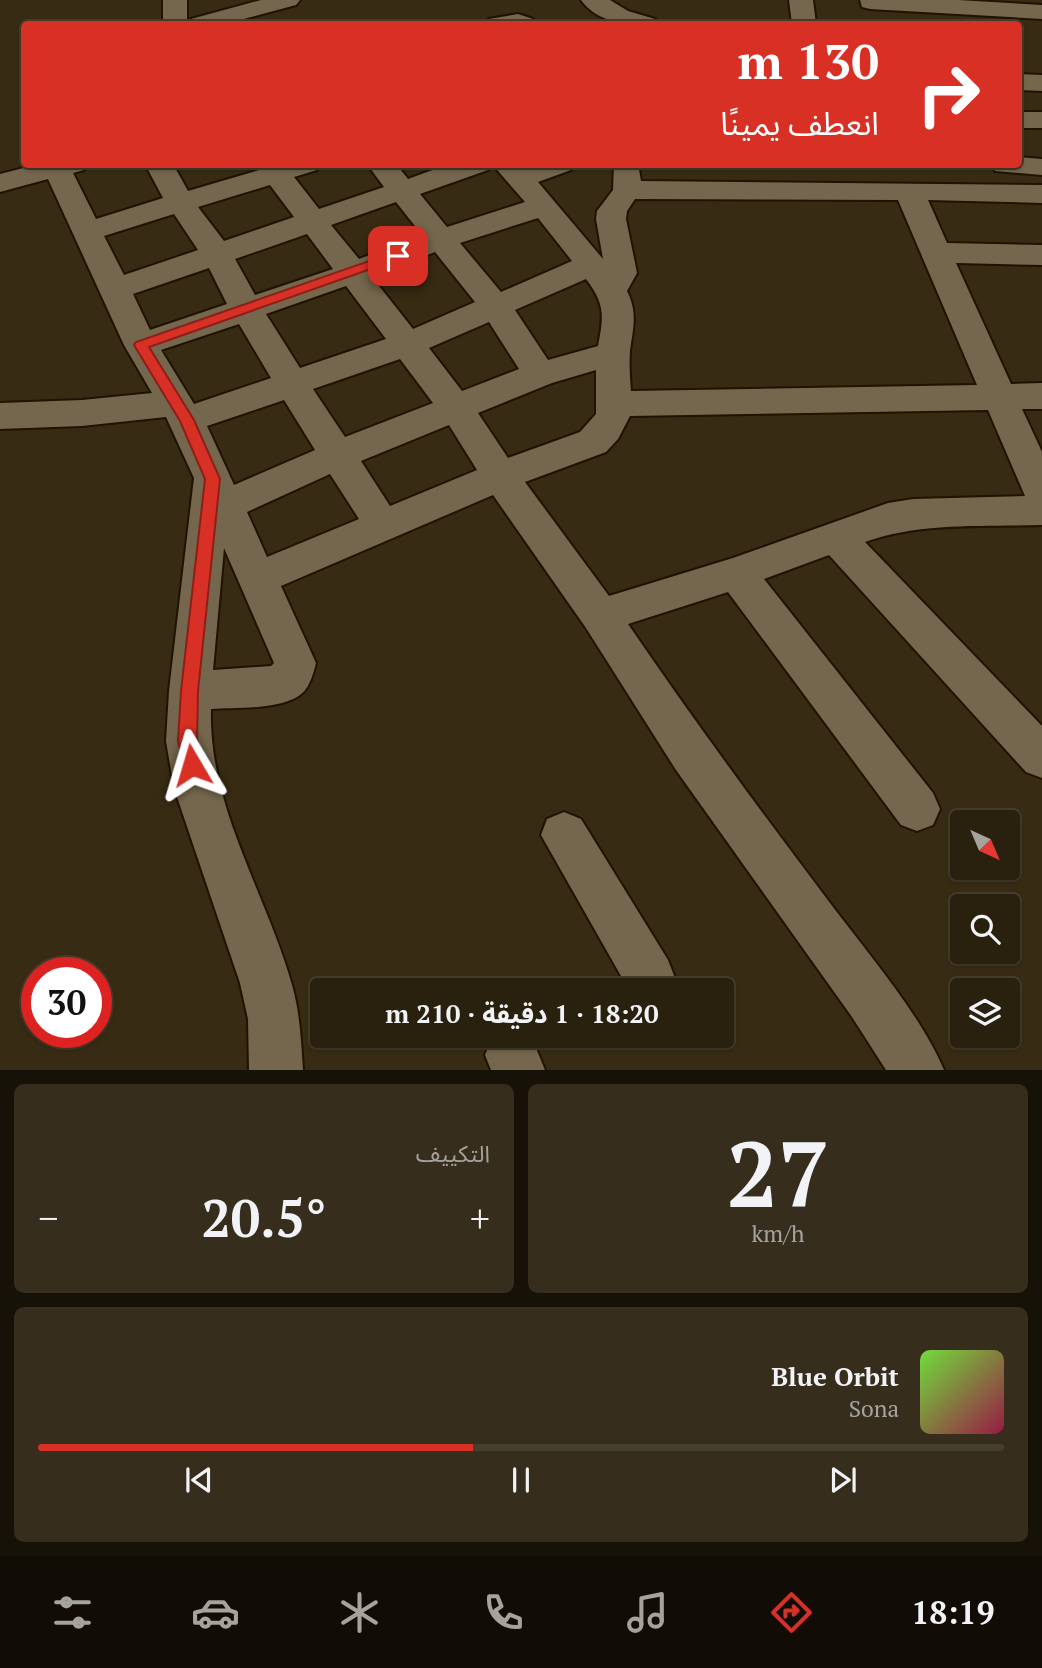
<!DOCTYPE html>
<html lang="ar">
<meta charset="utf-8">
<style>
body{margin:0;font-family:"PT Serif","Noto Sans Arabic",serif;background:#362d1c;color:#f1f3f6;direction:rtl;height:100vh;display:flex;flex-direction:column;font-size:26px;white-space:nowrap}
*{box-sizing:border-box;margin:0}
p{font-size:23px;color:#a5a39e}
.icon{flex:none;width:38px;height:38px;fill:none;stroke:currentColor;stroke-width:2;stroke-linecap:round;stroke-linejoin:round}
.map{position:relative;height:1070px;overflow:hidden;direction:ltr}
.panel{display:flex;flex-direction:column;gap:14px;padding:14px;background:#171208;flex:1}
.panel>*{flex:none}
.banner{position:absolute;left:21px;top:21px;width:1001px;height:147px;border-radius:7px;box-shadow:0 2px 5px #0004,0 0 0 2px #463e2e;direction:rtl;background:#d93025;color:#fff;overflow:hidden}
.needle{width:46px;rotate:136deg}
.tools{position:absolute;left:950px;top:810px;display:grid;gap:14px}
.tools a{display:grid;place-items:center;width:70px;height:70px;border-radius:7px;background:#2a200e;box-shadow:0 2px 5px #0004,0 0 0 2px #463e2e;font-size:35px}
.speed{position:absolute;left:21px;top:957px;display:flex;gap:14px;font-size:35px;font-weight:700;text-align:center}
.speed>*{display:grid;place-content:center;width:91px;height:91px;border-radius:50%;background:#2a200e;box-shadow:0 2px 5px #0004,0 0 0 2px #463e2e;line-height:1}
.speed .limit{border:10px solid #d22;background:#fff;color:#111}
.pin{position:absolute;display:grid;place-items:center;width:60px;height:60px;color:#fff;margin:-30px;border-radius:14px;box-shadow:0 4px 10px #0006}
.me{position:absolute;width:77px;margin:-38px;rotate:353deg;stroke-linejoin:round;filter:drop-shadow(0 0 5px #0008)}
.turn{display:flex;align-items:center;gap:24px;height:147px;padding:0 28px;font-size:32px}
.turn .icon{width:91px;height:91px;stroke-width:2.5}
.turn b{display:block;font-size:49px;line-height:60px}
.big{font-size:52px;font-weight:700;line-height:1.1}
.panel .card{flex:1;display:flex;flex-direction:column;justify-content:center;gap:10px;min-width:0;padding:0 24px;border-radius:10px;background:#362d1c}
.panel .dial{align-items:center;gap:0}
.dial b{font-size:91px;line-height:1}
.song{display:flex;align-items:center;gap:21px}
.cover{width:84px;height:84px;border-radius:10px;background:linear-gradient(135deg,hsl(100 70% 55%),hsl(340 70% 35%))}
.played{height:7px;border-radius:4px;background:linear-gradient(90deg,#d93025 45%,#463e2e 45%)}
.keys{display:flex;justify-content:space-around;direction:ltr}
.heat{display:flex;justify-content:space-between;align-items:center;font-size:38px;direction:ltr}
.panel .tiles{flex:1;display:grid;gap:14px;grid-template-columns:1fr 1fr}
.card:last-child{grid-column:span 2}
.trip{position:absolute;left:310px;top:978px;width:424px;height:70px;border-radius:7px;background:#2a200e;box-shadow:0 2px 5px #0004,0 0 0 2px #463e2e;font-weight:700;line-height:70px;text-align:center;direction:rtl}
.tab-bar{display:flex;height:112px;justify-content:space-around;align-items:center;background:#110d06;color:#a5a39e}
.tab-bar .icon{width:49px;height:49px}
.tab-bar .active{color:#d93025}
.tab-bar b{font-size:32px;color:#f1f3f6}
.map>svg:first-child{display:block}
</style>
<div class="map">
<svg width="1042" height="1070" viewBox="0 0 1042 1070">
<rect width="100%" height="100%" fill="#382b13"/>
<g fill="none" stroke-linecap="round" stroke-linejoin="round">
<defs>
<path id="minor" d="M163 0H187V24H163Z
M261 0H300L296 5 225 24H188L191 19Z
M581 0H610L628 11 655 19 658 24C632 26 598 24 581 0Z
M789 0H813L816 24H792Z
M860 0H958L1042 5V19L870 9 862 7Z
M518 14 533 19 536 24H486L489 19Z
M1018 74 1042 75V91L1018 90Z
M1018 112H1042V128H1018Z
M1018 157 1042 159V175L995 171 991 165 1018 164Z
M39 164H88L84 170 73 173 96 219 163 198 145 164H173L188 191 259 170 255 164H321L317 170 294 177 319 209 384 187 367 164H396L408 179 449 164H492L488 170 420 194 447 227 525 202 492 164H522L524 167 532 164H575L571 170 538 182 603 259 596 219 597 211 613 190 614 164H638L641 181 1042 185V203L928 200 947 243 1042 245V265L956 263 1011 384 1042 383V409H1022L1042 452V525C983 527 921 522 865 542L1042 726V778L1026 772 829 555 764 579 933 793 940 809 933 825 917 831 901 825 728 592 628 624C692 718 759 809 827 899 864 949 920 1013 944 1070H886L852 1017 676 770 586 628 493 495 281 586 316 663C314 671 311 682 306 689 290 711 236 707 211 709 208 806 266 893 292 985 300 1013 301 1040 303 1070H249L248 1019 240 983 174 788 166 741 169 691 194 478 166 417 82 426 0 429V403L82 400 152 393 124 345 48 179 0 192V174ZM270 185 294 217 224 241 198 207ZM635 199 898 200 977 385 631 391C630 378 629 364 630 351 633 328 638 313 627 291L637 273 626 219 627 211ZM396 202 422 235 359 259 331 225ZM174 214 198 250 124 275 104 236ZM538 218 572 261 501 292 460 243ZM307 234 333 269 255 295 235 259ZM435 252 475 302 413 329 372 277ZM209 268 227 304 150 330 133 294ZM586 279C605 304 604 315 598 346L548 360 515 310ZM346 286 386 339 300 368 266 314ZM489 322 519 369 462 391 429 348ZM239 324 271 378 194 404 161 350ZM400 359 433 403 345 437 313 389ZM596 370V414L580 432 508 458 478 413 552 383ZM284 400 315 450 234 485 207 426ZM988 410 1025 496 913 499 888 503 733 558 609 596 525 482 606 452 618 439 630 416ZM449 425 477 470 390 506 361 461ZM330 474 359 519 267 557 247 512ZM224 548 274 663 271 666 213 670Z
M564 812 581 819 668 960 675 978 670 990H629L541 835 547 819Z
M493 1036H531L545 1070H491L485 1055Z"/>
</defs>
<!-- minor casing -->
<use href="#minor" stroke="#1f1300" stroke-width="4"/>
<!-- minor -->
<use href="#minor" fill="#75674d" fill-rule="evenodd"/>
</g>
<!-- route -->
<path fill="#d93025" stroke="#8d1f18" stroke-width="2" d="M398 251 402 253V258L149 347 194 420 220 479 198 691 197 741 202 765 199 771 192 773 186 771 178 741 181 691 205 479 180 421 134 345 136 342Z"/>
</svg>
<div class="tools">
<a><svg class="needle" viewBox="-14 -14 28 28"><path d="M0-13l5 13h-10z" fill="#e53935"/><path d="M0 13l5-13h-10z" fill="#a5a39e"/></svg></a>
<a><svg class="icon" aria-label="search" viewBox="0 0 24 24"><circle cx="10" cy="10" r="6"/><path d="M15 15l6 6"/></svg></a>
<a><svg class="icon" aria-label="layers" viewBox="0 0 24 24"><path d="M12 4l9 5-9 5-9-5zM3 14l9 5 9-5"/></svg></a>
</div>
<div class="speed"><div class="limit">30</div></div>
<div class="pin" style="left:398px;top:256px;background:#d93025"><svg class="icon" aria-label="arrive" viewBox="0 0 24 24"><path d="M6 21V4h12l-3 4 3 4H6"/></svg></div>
<svg class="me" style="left:192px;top:765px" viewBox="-20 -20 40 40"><path d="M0-17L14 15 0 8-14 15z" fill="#d93025" stroke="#fff" stroke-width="4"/></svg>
<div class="trip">18:20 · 1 دقيقة · 210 m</div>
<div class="banner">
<div class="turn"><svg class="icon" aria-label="right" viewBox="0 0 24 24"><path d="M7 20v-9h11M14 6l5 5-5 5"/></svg><div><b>130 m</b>انعطف يمينًا</div></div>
</div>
</div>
<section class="panel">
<div class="tiles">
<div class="card dial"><b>27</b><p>km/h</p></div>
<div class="card"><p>التكييف</p>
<div class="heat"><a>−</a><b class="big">20.5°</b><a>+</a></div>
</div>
<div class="card">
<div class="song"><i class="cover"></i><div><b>Blue Orbit</b><p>Sona</p></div></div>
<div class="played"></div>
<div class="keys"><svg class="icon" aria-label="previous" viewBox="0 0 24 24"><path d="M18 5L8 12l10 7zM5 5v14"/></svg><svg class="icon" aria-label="pause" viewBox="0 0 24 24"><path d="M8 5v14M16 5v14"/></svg><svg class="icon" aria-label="next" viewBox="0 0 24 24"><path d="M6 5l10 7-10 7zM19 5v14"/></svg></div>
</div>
</div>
</section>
<nav class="tab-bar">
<b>18:19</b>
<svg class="icon active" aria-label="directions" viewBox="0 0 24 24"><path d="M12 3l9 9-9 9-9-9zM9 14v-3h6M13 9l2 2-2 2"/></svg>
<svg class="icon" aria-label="music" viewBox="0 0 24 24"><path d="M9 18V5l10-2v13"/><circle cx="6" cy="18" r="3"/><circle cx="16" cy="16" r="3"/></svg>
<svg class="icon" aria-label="phone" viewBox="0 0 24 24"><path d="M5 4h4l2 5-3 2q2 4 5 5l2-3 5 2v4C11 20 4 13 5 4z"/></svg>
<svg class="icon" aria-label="climate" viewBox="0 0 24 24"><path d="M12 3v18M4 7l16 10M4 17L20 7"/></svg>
<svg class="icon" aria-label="car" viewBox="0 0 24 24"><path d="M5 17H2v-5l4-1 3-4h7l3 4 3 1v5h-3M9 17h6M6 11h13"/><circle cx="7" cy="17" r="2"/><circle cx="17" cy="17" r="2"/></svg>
<svg class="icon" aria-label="filters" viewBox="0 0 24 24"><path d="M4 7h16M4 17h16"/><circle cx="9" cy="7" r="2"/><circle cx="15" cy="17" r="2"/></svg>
</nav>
